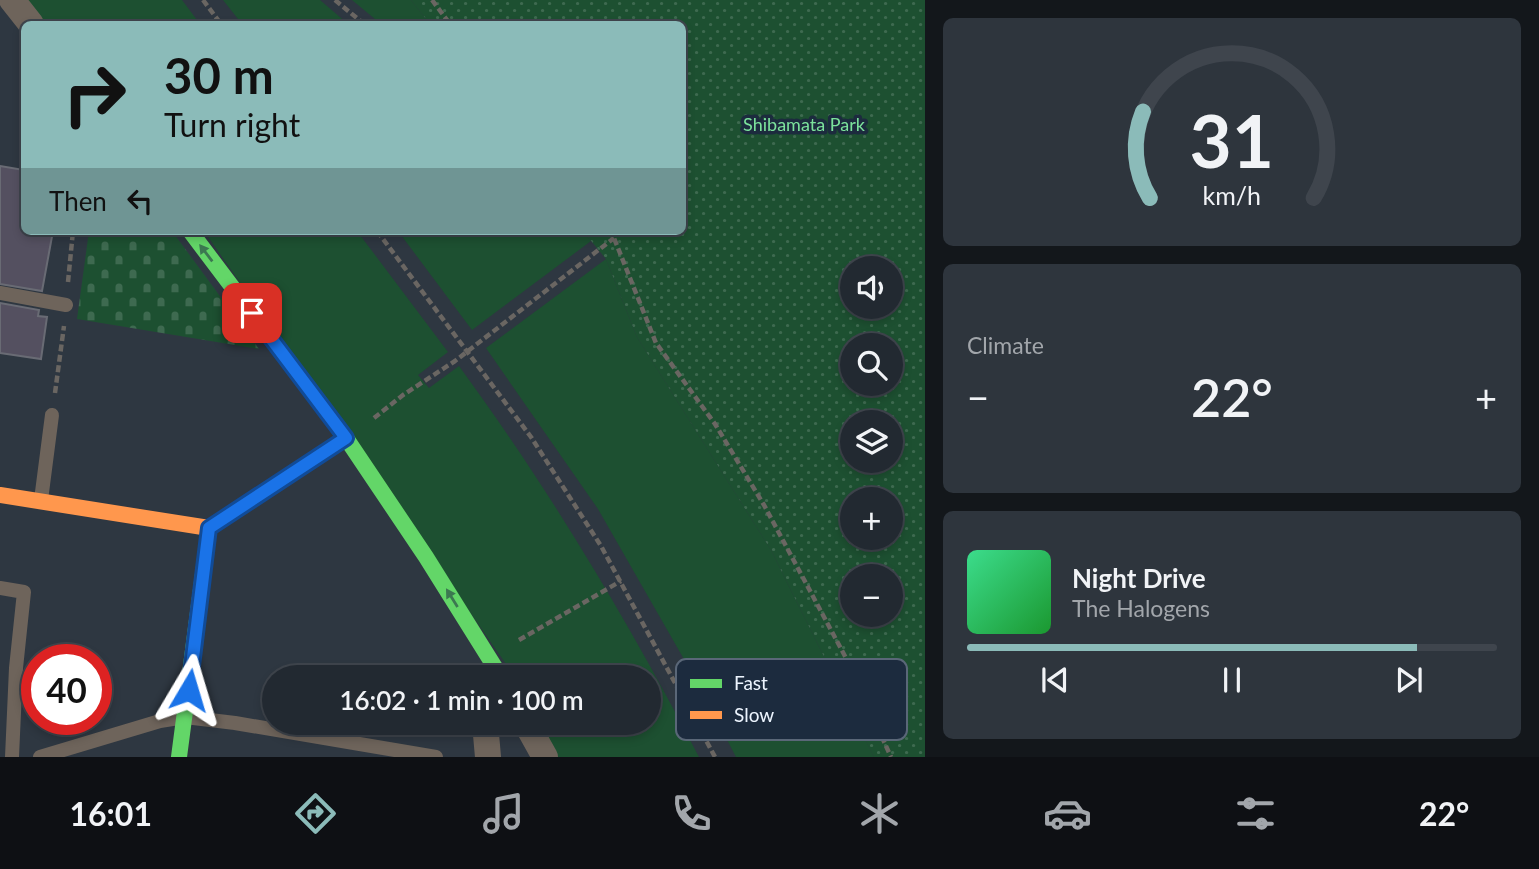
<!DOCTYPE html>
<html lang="en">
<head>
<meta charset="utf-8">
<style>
  :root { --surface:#222931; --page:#2e353d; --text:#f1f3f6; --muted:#a2a6ab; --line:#3f454d; --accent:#8bbbb9 }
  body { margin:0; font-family:Lato,sans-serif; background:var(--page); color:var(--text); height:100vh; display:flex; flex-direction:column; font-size:26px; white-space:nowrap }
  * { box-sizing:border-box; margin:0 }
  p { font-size:23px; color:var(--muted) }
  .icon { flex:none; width:38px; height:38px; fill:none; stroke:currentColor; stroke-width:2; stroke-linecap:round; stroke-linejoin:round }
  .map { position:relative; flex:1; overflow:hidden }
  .sheet { display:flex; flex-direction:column; gap:18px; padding:18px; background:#13171b; width:614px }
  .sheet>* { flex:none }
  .hud { position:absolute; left:21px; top:21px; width:665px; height:214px; border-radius:10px; box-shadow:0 4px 10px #0003,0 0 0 2px var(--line); background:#8bbbb9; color:#111; overflow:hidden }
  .fabs { position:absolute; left:840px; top:256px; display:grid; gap:14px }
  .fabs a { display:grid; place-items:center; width:63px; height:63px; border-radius:50%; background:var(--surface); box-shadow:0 4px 10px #0003,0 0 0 2px var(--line); font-size:35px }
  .speed { position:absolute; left:21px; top:644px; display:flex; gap:14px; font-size:35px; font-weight:700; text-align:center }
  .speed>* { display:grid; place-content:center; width:91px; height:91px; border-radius:50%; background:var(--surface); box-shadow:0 4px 10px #0003,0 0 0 2px var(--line); line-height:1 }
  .speed .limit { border:10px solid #d22; background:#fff; color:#111 }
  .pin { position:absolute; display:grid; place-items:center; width:60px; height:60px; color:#fff; margin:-30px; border-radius:14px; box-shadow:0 4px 10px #0006 }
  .me { position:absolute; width:77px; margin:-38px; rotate:7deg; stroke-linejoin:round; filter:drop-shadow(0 0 5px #0008) }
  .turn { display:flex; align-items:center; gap:24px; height:147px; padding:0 28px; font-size:32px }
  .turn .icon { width:91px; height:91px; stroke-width:2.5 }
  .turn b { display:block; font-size:49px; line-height:60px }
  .then { display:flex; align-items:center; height:66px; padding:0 28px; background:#0003; gap:14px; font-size:26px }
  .big { font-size:52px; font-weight:600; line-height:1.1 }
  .sheet .tile { flex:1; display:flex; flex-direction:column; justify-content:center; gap:10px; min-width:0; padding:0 24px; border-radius:10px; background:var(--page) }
  .sheet .dial { align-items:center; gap:0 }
  .dial svg { height:182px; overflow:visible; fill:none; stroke:var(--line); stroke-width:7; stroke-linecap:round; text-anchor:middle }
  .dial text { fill:var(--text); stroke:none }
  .song { display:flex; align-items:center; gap:21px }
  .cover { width:84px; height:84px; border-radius:10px; background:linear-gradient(135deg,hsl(150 70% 55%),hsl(130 70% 35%)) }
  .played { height:7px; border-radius:4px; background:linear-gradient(90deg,var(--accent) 85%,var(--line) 85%) }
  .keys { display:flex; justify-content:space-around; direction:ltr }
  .heat { display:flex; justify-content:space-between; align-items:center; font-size:38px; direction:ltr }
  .trip { position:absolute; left:262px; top:665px; width:399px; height:70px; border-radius:35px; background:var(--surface); box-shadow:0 4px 10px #0003,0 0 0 2px var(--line); font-weight:600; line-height:70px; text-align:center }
  .tab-bar { display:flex; height:112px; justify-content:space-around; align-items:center; background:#0e1014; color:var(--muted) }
  .tab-bar .icon { width:49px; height:49px }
  .tab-bar .on { color:var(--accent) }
  .tab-bar b { font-size:32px; color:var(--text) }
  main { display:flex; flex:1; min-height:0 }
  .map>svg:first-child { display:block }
  .grass { fill:#1d5031 }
  .cemetery { fill:url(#cemetery-stones) }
  .park { fill:url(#park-dots); fill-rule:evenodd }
  .building { fill:#545060; stroke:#696b74; stroke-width:2 }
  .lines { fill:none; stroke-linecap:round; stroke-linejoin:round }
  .path { stroke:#6a6662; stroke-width:4.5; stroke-dasharray:7 3.5; stroke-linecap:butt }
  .lane { stroke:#6e645b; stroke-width:14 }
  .street { stroke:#6e645b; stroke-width:26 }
  .fast { stroke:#63d668; stroke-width:16 }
  .slow { stroke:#ff974d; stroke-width:16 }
  .oneway { fill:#3c7851 }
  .route-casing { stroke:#114b97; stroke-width:18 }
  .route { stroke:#1a73e8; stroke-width:12 }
  .labels { text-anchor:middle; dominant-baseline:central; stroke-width:7; stroke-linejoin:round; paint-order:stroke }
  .park-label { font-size:18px; fill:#7ce39c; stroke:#1c2b3e }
  .key { fill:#1c2b3e; stroke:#5a6778; stroke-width:2 }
  .key-label { font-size:19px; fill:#ecf4fe }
</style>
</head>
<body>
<main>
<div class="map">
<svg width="925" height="757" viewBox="0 0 925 757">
  <defs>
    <pattern id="cemetery-stones" width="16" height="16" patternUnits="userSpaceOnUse" patternTransform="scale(1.75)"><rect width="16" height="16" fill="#1d5031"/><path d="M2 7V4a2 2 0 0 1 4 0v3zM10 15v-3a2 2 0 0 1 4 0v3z" fill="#3e6a50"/></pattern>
    <pattern id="park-dots" width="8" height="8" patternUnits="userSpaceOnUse" patternTransform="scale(1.75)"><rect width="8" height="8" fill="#1d5031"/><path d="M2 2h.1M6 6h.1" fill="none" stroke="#3e6a50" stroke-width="1.8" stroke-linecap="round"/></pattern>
  </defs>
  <rect width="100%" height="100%" fill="#2e3741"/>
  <g class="grass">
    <path d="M27,0H182L200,24H45Z"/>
    <path d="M223,0H320L348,24H242Z"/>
    <path d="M352,0H411L430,24H381Z"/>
    <path d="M204,231H357L448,352L418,375L429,388L459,366C550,490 628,621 699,757H557L539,723H649V677H515Z"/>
    <path d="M398,231H583L591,241L472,330Z"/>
    <path d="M606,259L637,337L771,550L874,757H736L693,675L598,509L486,348Z"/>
  </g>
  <path class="cemetery" d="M89,231H172L259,349L77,319Z"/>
  <path class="park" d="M411,0H925V757H874L771,550L637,337L606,259L583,231H682V24H430ZM852,268H891V306H852ZM852,345H891V383H852ZM852,422H891V460H852ZM852,499H891V537H852ZM852,576H891V614H852Z"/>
  <g class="building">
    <path d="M0,166L24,170V231H53L42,291L0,284Z"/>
    <path d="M0,303L39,310L38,316L47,317L41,359L0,353Z"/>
  </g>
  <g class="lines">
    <g class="path">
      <path d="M203,0L221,24"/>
      <path d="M335,0L364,24"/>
      <path d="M432,0L450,24"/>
      <path d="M377,231L531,437L601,546L715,757"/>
      <path d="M607,231L614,238L656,343L715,424L764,505L846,658L891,757"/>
      <path d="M68,282L73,231"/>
      <path d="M55,393L64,326"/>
      <path d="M374,418L403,395L455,361L614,238"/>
      <path d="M519,640L621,581"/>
    </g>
    <g class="lane">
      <path d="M0,293L66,305"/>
      <path d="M41,500L52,415"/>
      <path d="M0,588L24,592L16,668L12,757"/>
      <path d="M40,757L160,721L185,717L235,723L436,757"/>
    </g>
    <g class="street">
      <path d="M12,0L31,24"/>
      <path d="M485,723L488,757"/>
      <path d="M526,723L545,757"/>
    </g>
    <g class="fast">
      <path d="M190,231L346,438L426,557L501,677"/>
      <path d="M179,757L209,528L346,438"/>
    </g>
    <path class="slow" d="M0,495L209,528"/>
  </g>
  <defs><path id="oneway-solid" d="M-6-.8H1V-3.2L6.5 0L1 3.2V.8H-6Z" transform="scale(1.75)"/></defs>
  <g class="oneway">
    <use href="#oneway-solid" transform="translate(206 253) rotate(-127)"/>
    <use href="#oneway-solid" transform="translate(452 598) rotate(-122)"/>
  </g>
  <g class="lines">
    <g class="route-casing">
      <path id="route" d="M189,690L209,528L346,438L252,313"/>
    </g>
    <use href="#route" class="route"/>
  </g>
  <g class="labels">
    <g class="park-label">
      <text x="804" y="124">Shibamata Park</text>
    </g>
  </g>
  <rect x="676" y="659" width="231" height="81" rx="10" class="key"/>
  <rect x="690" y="679" width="32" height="9" fill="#63d668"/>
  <rect x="690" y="711" width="32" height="8" fill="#ff974d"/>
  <g class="key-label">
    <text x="734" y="690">Fast</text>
    <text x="734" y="722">Slow</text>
  </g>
</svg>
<div class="fabs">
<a><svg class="icon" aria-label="sound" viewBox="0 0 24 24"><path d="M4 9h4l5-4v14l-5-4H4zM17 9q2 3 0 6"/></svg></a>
<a><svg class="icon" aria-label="search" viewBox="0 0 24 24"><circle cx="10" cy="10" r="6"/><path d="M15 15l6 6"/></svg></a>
<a><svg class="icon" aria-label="layers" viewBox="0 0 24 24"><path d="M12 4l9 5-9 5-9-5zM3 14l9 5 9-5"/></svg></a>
<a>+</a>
<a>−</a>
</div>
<div class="speed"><div class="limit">40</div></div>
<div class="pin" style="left:252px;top:313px;background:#d93025"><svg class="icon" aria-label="arrive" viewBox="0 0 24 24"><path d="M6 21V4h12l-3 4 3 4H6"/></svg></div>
<svg class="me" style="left:189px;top:690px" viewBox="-20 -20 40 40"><path d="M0-17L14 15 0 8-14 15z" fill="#1a73e8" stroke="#fff" stroke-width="4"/></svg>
<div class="trip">16:02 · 1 min · 100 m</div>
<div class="hud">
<div class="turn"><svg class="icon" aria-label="right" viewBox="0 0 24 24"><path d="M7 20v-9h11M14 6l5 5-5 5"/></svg><div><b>30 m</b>Turn right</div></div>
<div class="then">Then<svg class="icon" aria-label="left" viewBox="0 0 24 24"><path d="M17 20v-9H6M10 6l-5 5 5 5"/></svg></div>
</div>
</div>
<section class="sheet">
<div class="tile dial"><svg viewBox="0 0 100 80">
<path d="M14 69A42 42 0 1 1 86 69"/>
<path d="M14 69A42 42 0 0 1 11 31" stroke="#8bbbb9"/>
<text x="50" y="56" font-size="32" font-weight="700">31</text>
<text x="50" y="72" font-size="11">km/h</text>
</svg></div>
<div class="tile"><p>Climate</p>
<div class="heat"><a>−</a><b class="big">22°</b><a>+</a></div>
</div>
<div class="tile">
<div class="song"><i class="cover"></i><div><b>Night Drive</b><p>The Halogens</p></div></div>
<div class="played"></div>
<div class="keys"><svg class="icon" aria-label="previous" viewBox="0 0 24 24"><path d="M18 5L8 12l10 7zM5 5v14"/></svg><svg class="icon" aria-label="pause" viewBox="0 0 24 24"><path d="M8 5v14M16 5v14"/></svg><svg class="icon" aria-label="next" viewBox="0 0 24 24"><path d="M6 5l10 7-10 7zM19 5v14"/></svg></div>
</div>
</section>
</main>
<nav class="tab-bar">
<b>16:01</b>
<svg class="icon on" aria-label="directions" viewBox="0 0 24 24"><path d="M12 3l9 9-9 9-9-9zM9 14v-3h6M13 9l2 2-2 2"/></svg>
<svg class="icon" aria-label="music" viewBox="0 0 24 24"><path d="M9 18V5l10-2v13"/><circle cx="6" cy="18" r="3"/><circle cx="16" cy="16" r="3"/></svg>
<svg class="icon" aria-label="phone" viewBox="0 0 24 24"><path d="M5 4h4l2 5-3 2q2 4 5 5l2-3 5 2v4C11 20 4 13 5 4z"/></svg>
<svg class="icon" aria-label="climate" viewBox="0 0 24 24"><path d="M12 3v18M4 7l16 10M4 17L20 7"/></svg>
<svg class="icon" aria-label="car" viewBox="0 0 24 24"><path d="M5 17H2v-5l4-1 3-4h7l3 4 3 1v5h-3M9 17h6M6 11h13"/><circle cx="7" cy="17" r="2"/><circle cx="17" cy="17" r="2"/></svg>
<svg class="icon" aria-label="filters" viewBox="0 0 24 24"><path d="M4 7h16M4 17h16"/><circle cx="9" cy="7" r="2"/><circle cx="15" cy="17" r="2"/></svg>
<b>22°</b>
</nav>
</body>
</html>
